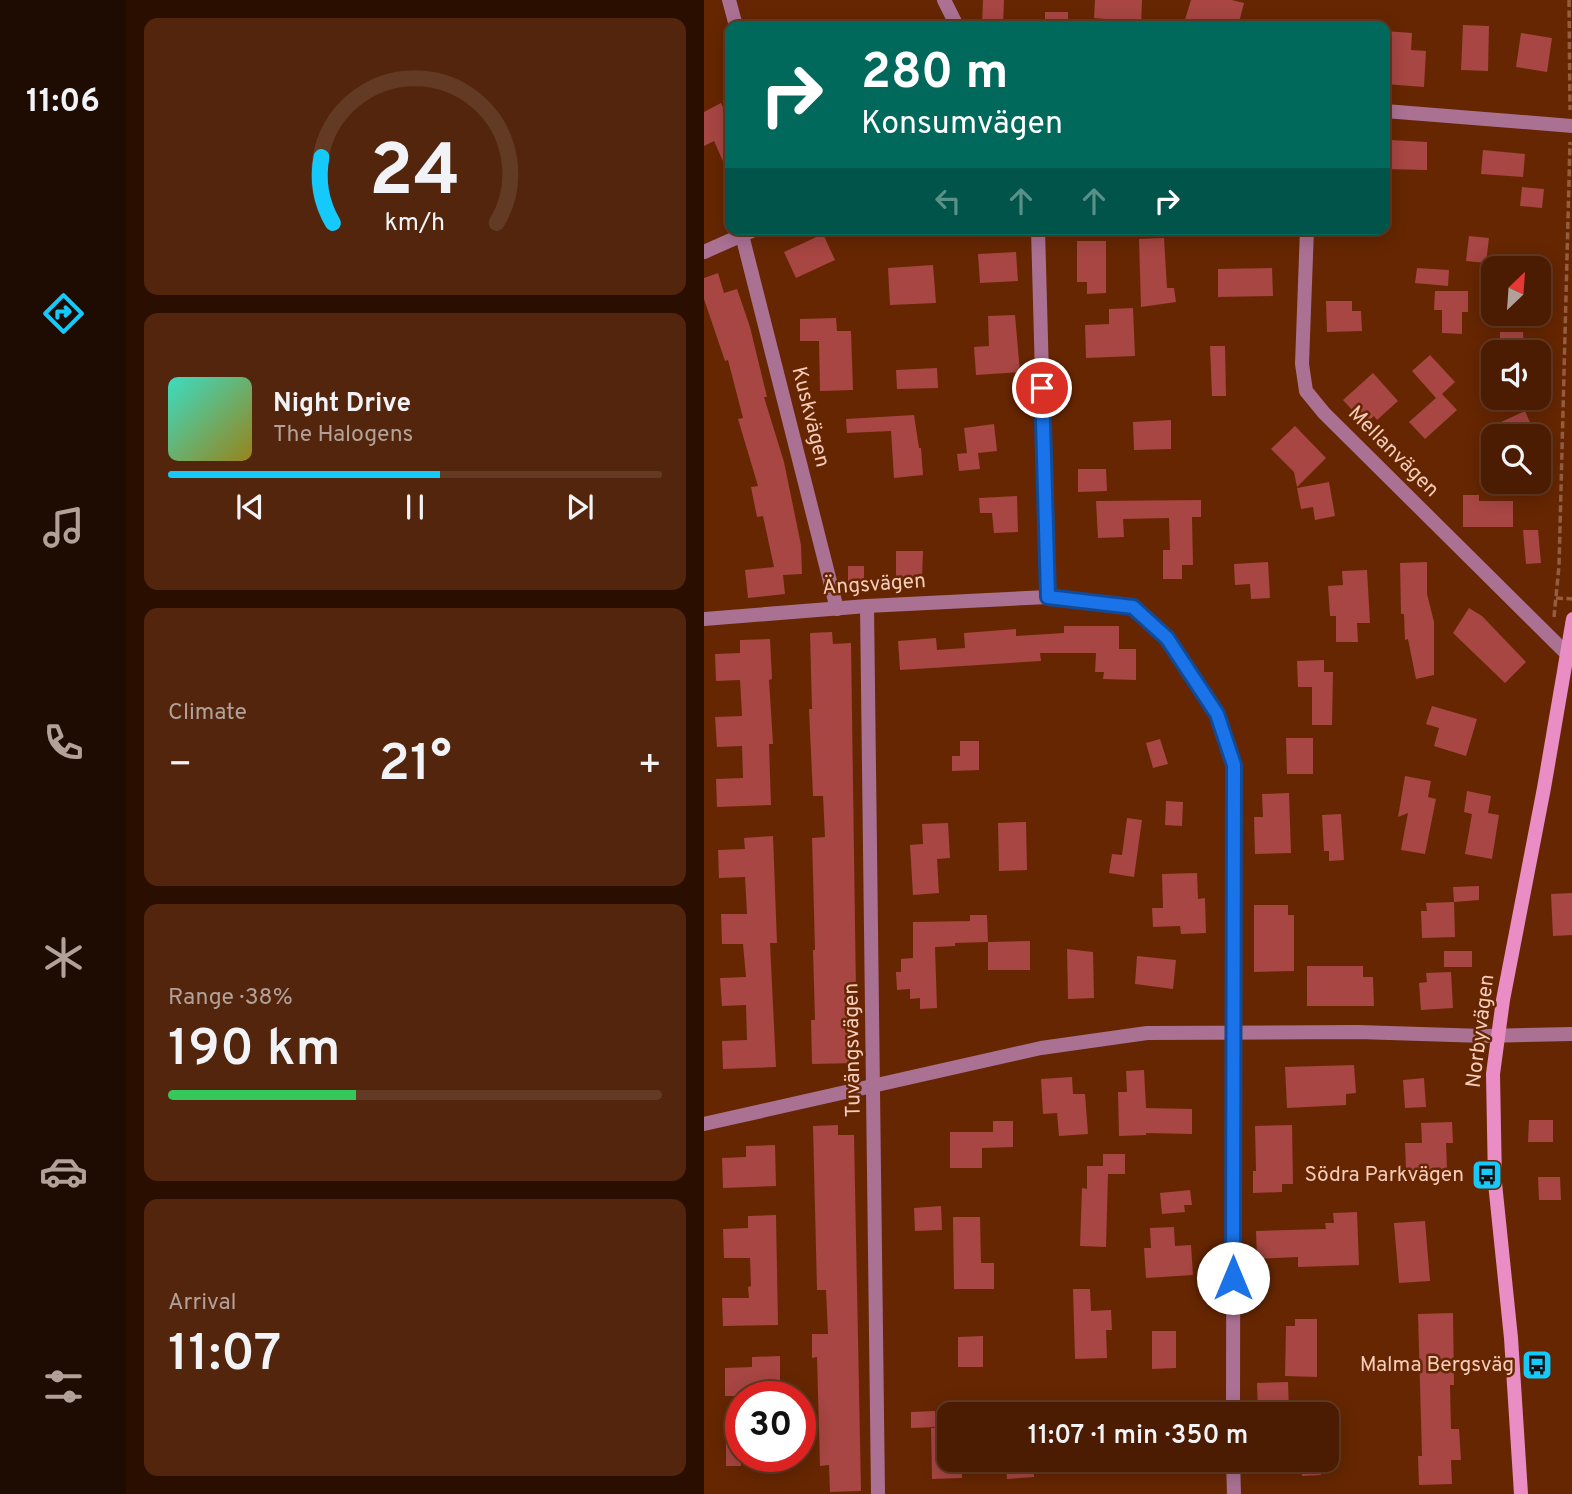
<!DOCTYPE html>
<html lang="en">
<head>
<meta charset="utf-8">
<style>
  :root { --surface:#4c1c02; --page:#53250c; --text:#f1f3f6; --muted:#b2a199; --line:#633a24; --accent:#15cafb }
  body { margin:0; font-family:Overpass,sans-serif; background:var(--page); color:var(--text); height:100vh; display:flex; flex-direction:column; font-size:26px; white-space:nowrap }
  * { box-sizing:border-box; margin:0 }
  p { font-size:23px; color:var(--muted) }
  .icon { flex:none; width:38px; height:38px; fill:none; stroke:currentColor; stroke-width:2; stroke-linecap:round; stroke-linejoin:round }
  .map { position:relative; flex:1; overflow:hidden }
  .details { display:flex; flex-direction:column; gap:18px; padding:18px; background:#2a0f01; width:578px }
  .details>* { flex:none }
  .guide { position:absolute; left:21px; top:21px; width:665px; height:214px; border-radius:14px; box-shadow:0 4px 18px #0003,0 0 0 2px var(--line); background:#00695c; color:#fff; overflow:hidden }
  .needle { width:46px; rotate:25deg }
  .fabs { position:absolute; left:777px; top:256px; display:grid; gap:14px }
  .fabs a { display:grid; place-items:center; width:70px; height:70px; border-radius:14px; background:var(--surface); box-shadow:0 4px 18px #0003,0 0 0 2px var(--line); font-size:35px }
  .speed { position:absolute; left:21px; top:1381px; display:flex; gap:14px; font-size:35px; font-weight:700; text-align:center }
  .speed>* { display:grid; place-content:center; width:91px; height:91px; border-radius:50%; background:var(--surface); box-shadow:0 4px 18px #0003,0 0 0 2px var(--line); line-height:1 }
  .speed .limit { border:10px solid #d22; background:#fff; color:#111 }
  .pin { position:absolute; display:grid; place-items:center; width:60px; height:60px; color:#fff; margin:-30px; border:4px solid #fff; border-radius:50%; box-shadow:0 2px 7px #0007 }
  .me { position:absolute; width:77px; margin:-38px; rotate:0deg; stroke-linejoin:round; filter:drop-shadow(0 0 5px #0008) }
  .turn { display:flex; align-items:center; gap:24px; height:147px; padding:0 21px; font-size:32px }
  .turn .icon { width:91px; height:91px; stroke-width:2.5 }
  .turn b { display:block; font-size:49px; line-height:60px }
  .lanes { display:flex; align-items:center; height:66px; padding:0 21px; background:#0003; justify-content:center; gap:35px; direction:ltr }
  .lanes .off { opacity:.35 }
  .big { font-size:52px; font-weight:600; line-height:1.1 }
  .details .widget { flex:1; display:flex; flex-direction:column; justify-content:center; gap:10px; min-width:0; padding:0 24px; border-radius:14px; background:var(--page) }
  .details .dial { align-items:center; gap:0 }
  .dial svg { height:182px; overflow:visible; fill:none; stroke:var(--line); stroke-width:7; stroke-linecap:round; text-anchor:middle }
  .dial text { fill:var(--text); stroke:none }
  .song { display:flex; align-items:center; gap:21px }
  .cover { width:84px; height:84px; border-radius:10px; background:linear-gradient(135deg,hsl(170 70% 55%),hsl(50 70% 35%)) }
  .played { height:7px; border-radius:4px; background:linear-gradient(90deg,var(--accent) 55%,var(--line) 55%) }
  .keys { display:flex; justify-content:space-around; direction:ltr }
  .heat { display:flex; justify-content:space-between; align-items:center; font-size:38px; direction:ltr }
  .charge { height:10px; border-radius:5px; background:linear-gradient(90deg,#34c759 38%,var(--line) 0) }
  .trip { position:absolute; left:233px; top:1402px; width:402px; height:70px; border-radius:14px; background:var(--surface); box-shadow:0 4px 18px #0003,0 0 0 2px var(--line); font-weight:600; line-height:70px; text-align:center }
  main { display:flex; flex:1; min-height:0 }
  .dock { display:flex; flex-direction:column; width:126px; justify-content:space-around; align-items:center; background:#1e0b01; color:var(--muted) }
  .dock .icon { width:49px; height:49px }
  .dock .current { color:var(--accent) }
  .dock b { font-size:32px; color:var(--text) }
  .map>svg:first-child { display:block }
  .building { fill:#a74643 }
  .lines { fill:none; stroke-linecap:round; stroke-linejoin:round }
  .path { stroke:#955d3f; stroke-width:3.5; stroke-dasharray:7 3.5; stroke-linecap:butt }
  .street { stroke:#ab7193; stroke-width:14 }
  .secondary { stroke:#e98dc4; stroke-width:14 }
  .route-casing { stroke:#114b97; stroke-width:18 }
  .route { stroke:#1a73e8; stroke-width:12 }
  .labels { text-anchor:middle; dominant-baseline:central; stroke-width:5; stroke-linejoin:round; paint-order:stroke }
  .street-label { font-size:21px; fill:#f4ccbb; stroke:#662602 }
  .poi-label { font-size:21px; fill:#f4ccbb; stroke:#662602; text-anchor:end }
</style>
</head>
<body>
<main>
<nav class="dock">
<b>11:06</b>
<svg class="icon current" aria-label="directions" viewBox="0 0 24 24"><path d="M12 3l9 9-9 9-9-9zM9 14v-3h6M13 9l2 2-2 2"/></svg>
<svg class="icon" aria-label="music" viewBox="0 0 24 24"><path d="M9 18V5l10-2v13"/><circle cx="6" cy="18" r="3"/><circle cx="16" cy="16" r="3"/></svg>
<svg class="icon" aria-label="phone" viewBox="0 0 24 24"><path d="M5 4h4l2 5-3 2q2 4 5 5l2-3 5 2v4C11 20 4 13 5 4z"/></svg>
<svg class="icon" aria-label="climate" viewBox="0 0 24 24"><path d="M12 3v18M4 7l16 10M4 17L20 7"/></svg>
<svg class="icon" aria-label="car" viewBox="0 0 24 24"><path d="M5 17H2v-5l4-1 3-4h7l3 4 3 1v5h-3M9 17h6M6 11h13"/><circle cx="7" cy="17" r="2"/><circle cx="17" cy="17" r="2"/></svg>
<svg class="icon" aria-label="filters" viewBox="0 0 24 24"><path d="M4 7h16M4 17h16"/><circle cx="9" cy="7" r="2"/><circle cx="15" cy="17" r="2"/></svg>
</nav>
<section class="details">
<div class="widget dial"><svg viewBox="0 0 100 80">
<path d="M14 69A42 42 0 1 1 86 69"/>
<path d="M14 69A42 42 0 0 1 9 40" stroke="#15cafb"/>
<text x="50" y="56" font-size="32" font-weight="700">24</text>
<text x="50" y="72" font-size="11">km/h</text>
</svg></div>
<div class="widget">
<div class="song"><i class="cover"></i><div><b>Night Drive</b><p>The Halogens</p></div></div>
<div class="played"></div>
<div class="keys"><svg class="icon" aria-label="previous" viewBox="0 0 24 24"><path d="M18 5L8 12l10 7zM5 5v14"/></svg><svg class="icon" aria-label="pause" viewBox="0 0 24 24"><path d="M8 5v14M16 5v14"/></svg><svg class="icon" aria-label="next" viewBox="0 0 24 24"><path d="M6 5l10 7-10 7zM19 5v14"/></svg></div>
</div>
<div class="widget"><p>Climate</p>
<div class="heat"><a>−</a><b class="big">21°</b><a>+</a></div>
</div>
<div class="widget"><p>Range · 38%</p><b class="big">190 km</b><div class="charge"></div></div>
<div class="widget"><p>Arrival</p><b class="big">11:07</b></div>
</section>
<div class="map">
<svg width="869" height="1494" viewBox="0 0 869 1494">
  <rect width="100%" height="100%" fill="#662602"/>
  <g class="building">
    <path d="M279,0H300L299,26L278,25Z"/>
    <path d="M391,0H438L437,26H414V20L390,18Z"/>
    <path d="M487,0H528L540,3L534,26H479Z"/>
    <rect x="341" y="12" width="23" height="14"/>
    <path d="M759,25L785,26L784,71L757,70Z"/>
    <path d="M681,31L708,33L707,50L722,51L720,87L681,84Z"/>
    <path d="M817,33L848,38L843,72L812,67Z"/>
    <path d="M17,103L26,123V177L10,141L0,146V112Z"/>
    <path d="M686,140L723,142V170L681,169V154H685Z"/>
    <path d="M779,150L821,154L819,177L777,174Z"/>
    <path d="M818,187L840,189L838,208L816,206Z"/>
    <path d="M119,234L131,260L92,278L80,252Z"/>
    <path d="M765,236L785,238L782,263L762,261Z"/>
    <path d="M460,238L463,288H470L472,302L437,307L435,239Z"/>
    <path d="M373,241H402V293L383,294V282H373Z"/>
    <path d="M312,252L314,281L276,283L274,254Z"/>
    <path d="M229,265L232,303L186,305L184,268Z"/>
    <path d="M568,268L569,296L514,297V269Z"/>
    <path d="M713,268L745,270L744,286L711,283Z"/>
    <path d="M14,273L20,293L33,289L46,327L63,397H60L80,462L97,545L98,574L79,575L81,594L44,598L41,570L70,567L59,516L53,517L47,487L54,486L34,419L39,418L24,360L21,361L0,299V278Z"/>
    <path d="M731,291H764V312H758V334L738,333V310H730Z"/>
    <path d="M622,301H648V311H657L658,331L623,332Z"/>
    <path d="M429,308L431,356L382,358L381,325L405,324V309Z"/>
    <path d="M311,315L316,372L272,375L270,347L285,346L284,316Z"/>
    <path d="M132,318L133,331H147L149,390L116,391L115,341H96V319Z"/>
    <path d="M796,332H819L820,352H796Z"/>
    <path d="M506,346H521L522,396H508Z"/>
    <path d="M726,355L751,382L738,394L753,410L721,439L705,422L732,398L708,371Z"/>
    <path d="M233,368L234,388L193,389L192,370Z"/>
    <path d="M669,373L694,401L673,420L670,416L661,424L639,400Z"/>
    <path d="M821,411L832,436H800L795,423Z"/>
    <path d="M210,415L215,448H217L219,475L190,478L187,431L143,433L142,419Z"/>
    <path d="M467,420V449L430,450L429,422Z"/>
    <path d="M290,424L293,451L274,453L276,469L255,471L253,454L263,453L260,428Z"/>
    <path d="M591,426L622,458L593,487L590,472L567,449Z"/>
    <path d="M374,469H402L403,491L374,492Z"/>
    <path d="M625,482L631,516L611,520L609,507L597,509L593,488Z"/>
    <path d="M759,495H775V501H809V527H759Z"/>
    <path d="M313,496L314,532L290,533L288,513H276L275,498Z"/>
    <path d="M497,500V517H488L489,565H478V579H459V550H466L465,518L419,519L420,537L394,538L392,501Z"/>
    <path d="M819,530H834L837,563L822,564Z"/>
    <path d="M192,551H219L218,578H192Z"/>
    <path d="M564,562L566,598L547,599L546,584L531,585L530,564Z"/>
    <path d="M723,562V594L730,622V675L712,679L704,639L701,640L700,614H697L696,563Z"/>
    <rect x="144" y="566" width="16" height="24"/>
    <path d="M663,570L666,623H653L654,642H632V616H626L624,586L639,585L638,571Z"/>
    <path d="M765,608L778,616L822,662L801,683L749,633Z"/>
    <path d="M360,626H415V649H432V680L399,679L400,672H391L392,653H336L337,661L196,670L194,641L232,638L233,650L261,648L260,633L312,629V636L360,633Z"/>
    <path d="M128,632L129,644L147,643L153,1063L108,1064L107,1020H111L109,950H111L108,838L121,837L119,796H109L105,709H108L106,633Z"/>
    <path d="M66,639L68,679L65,680L69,744H65L67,805L13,807L12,779L39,778L38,746L13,747L11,717L38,716L36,680L12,681L11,654L36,653V640Z"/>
    <path d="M620,660V672H629L628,725H608V687H594L593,661Z"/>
    <path d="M728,706L773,719L762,756L730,746L735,728L722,724Z"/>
    <path d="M582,738H609V774H583Z"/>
    <path d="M456,739L464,764L449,768L442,743Z"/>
    <path d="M256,741H275V770L248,771V756H256Z"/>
    <path d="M701,776L727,781L724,797L732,799L721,854L697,850L704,813L694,817Z"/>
    <path d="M763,791L787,796L784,813L795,815L788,859L761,854L768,814L760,812Z"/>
    <path d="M585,793L587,853L551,854L550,817H559L558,794Z"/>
    <path d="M462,801L479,802L478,826L461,825Z"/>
    <path d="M637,814L640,860L625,861V851H620L618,815Z"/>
    <path d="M423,818L438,820L430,877L405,873L408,854L418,855Z"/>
    <path d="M322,822L323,870L295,871L294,823Z"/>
    <path d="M244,823L246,858L233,859L235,893L209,895L206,845L219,844L218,824Z"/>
    <path d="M69,836L73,943H66L72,1067L19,1069L18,1041L43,1040L42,1005L18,1006L16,978L42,977L39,944H18L17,914H43L41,877L15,878L14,850L41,849L40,838Z"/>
    <path d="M493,873L494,899L501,898L502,933L477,934L476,926L449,927L448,908H459L458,874Z"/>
    <path d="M775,886V900L750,902L749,887Z"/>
    <path d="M869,893V935L849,936L847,894Z"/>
    <path d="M750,902L751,937L718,938L717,911H723L722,903Z"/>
    <path d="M550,905H584V915H590V971L550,972Z"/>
    <path d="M266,915H283L284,942L251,943V946L231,947L233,1008L216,1009V998L206,999V989L193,990L192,972H197V959L209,958V922L266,921Z"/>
    <path d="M326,941V970H284V942Z"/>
    <path d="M363,949L389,952L390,998L364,999Z"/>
    <rect x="740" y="951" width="28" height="16"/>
    <path d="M433,956L472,960L469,989L431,984Z"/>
    <path d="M603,966H659V977H669L670,1006H603Z"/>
    <path d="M747,972L749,1008L717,1010L715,983L723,982L722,973Z"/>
    <path d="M650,1065L652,1093L642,1094V1105L583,1108L581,1067Z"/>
    <path d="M440,1070L442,1108L488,1109V1134L442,1133V1135L415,1136L414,1092H423L422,1071Z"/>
    <path d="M368,1077L369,1094H381L384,1134L355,1136L353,1113L339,1114L337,1079Z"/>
    <path d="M720,1078L722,1107L701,1108L699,1080Z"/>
    <path d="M825,1120H849V1142H824Z"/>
    <path d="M289,1121H309V1147L278,1148V1168H246V1132H289Z"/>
    <path d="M748,1122L749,1143H742L743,1169L702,1171L701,1143H718L717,1123Z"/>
    <path d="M134,1125V1135H150L157,1491L126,1492L125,1465L116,1466L113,1357L108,1358V1334H124L122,1290H113L109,1126Z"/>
    <path d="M588,1125L589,1184H578V1192L549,1193V1171H552L551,1126Z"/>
    <path d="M71,1145L72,1186L19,1188L18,1158L42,1157V1146Z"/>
    <path d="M399,1154H421V1174H404L402,1247L376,1246L378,1188L383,1189V1166H399Z"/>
    <path d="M834,1177H856L857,1200H835Z"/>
    <path d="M486,1190L488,1205H480L481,1212L458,1214L456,1193Z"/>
    <path d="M237,1206L238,1230L211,1231L210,1208Z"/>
    <path d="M653,1212L655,1265L594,1267V1257L553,1259L552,1231L622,1229L621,1223H630L629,1213Z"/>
    <path d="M72,1215L74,1325L19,1326L18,1298H45L44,1287L47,1286L46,1258H20L19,1229L44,1228V1216Z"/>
    <path d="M249,1217H276L277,1263H290V1289H250Z"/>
    <path d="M721,1221L726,1281L695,1283L690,1223Z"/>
    <path d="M470,1227L471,1246L487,1245L489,1275L442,1278L440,1248H447L446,1228Z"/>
    <path d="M369,1289H386L387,1311L407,1310L408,1330H402L403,1358L371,1359Z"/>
    <path d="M749,1313L750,1385H746L747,1429H755L757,1460H747L748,1484L715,1485L714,1456H718L714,1314Z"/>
    <path d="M591,1319H613V1377L581,1376L582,1326H591Z"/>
    <path d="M448,1331H472V1368L448,1369Z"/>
    <path d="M279,1336V1367H254V1337Z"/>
    <path d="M76,1356V1396H21V1368L48,1367V1357Z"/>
    <path d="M584,1382L585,1411L554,1412L553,1383Z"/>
    <path d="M231,1411L232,1427L207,1428V1412Z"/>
    <path d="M227,1428H245V1460H257L258,1478L228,1479Z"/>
    <rect x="22" y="1439" width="15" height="27"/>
    <path d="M302,1460H330V1477L303,1479Z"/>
    <path d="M597,1460H616L617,1475L598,1476Z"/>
  </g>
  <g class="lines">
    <g class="path">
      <path d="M865,0L866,110"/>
      <path d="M852,598L869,599"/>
      <path d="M850,617L855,566L866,142"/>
    </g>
    <g class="street">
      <path d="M25,0L32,26"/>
      <path d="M240,0L253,26"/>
      <path d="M681,111L869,126"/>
      <path d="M334,229L344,597L429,607L463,638L513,714L530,765L529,1414"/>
      <path d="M603,229L598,364L602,391L620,413L864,655"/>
      <path d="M38,235L133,609"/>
      <path d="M0,252L52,229"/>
      <path d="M163,606L174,1494"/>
      <path d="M0,619L163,606L344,597"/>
      <path d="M0,1124L337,1048L443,1033L654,1032L780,1036L869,1034"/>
      <path d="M529,1460L530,1494"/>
    </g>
    <path class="secondary" d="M817,1494L807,1338L791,1183L789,1074L799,1000L840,788L869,619"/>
  </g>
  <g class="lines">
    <g class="route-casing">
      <path id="route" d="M338,388L344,597L429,607L463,638L513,714L530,765L529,1278"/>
    </g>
    <use href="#route" class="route"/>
  </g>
  <defs>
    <g id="bus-square" transform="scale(1.575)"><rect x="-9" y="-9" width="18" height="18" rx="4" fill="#15cafb" stroke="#662602"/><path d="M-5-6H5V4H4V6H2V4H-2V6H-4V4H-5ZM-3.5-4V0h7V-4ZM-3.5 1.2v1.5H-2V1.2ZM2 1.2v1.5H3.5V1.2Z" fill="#111"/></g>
  </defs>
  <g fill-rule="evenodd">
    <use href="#bus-square" x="783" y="1175"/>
    <use href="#bus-square" x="833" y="1365"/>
  </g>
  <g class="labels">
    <g class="street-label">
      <text transform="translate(106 417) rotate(76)">Kuskvägen</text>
      <text transform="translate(689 452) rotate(45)">Mellanvägen</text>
      <text transform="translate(170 585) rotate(-4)">Ängsvägen</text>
      <text transform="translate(777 1031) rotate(-83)">Norbyvägen</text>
      <text transform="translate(149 1050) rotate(-91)">Tuvängsvägen</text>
    </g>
    <g class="poi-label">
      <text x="760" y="1175">Södra Parkvägen</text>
      <text x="810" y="1365">Malma Bergsväg</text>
    </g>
  </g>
</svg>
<div class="fabs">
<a><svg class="needle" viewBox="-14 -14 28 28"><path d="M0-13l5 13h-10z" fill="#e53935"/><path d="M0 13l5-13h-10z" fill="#b2a199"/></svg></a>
<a><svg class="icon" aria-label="sound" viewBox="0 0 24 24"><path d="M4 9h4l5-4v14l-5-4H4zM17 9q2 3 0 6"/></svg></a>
<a><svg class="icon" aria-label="search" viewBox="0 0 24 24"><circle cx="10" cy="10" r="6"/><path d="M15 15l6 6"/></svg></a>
</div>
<div class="speed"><div class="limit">30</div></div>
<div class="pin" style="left:338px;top:388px;background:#d93025"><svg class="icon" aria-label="arrive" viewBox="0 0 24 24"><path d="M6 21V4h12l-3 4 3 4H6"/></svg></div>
<svg class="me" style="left:529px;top:1278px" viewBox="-20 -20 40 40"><circle r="19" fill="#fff"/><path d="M0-13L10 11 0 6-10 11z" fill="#1a73e8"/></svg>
<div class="trip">11:07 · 1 min · 350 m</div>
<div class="guide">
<div class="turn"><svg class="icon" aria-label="right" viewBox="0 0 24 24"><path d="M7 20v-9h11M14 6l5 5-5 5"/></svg><div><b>280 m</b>Konsumvägen</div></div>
<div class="lanes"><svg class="icon off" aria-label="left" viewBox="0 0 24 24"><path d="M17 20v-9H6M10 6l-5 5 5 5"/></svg><svg class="icon off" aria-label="ahead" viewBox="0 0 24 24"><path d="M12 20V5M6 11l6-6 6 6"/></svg><svg class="icon off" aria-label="ahead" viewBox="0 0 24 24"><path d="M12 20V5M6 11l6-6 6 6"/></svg><svg class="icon" aria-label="right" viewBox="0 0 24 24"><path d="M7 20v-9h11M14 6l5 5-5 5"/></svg></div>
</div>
</div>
</main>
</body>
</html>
